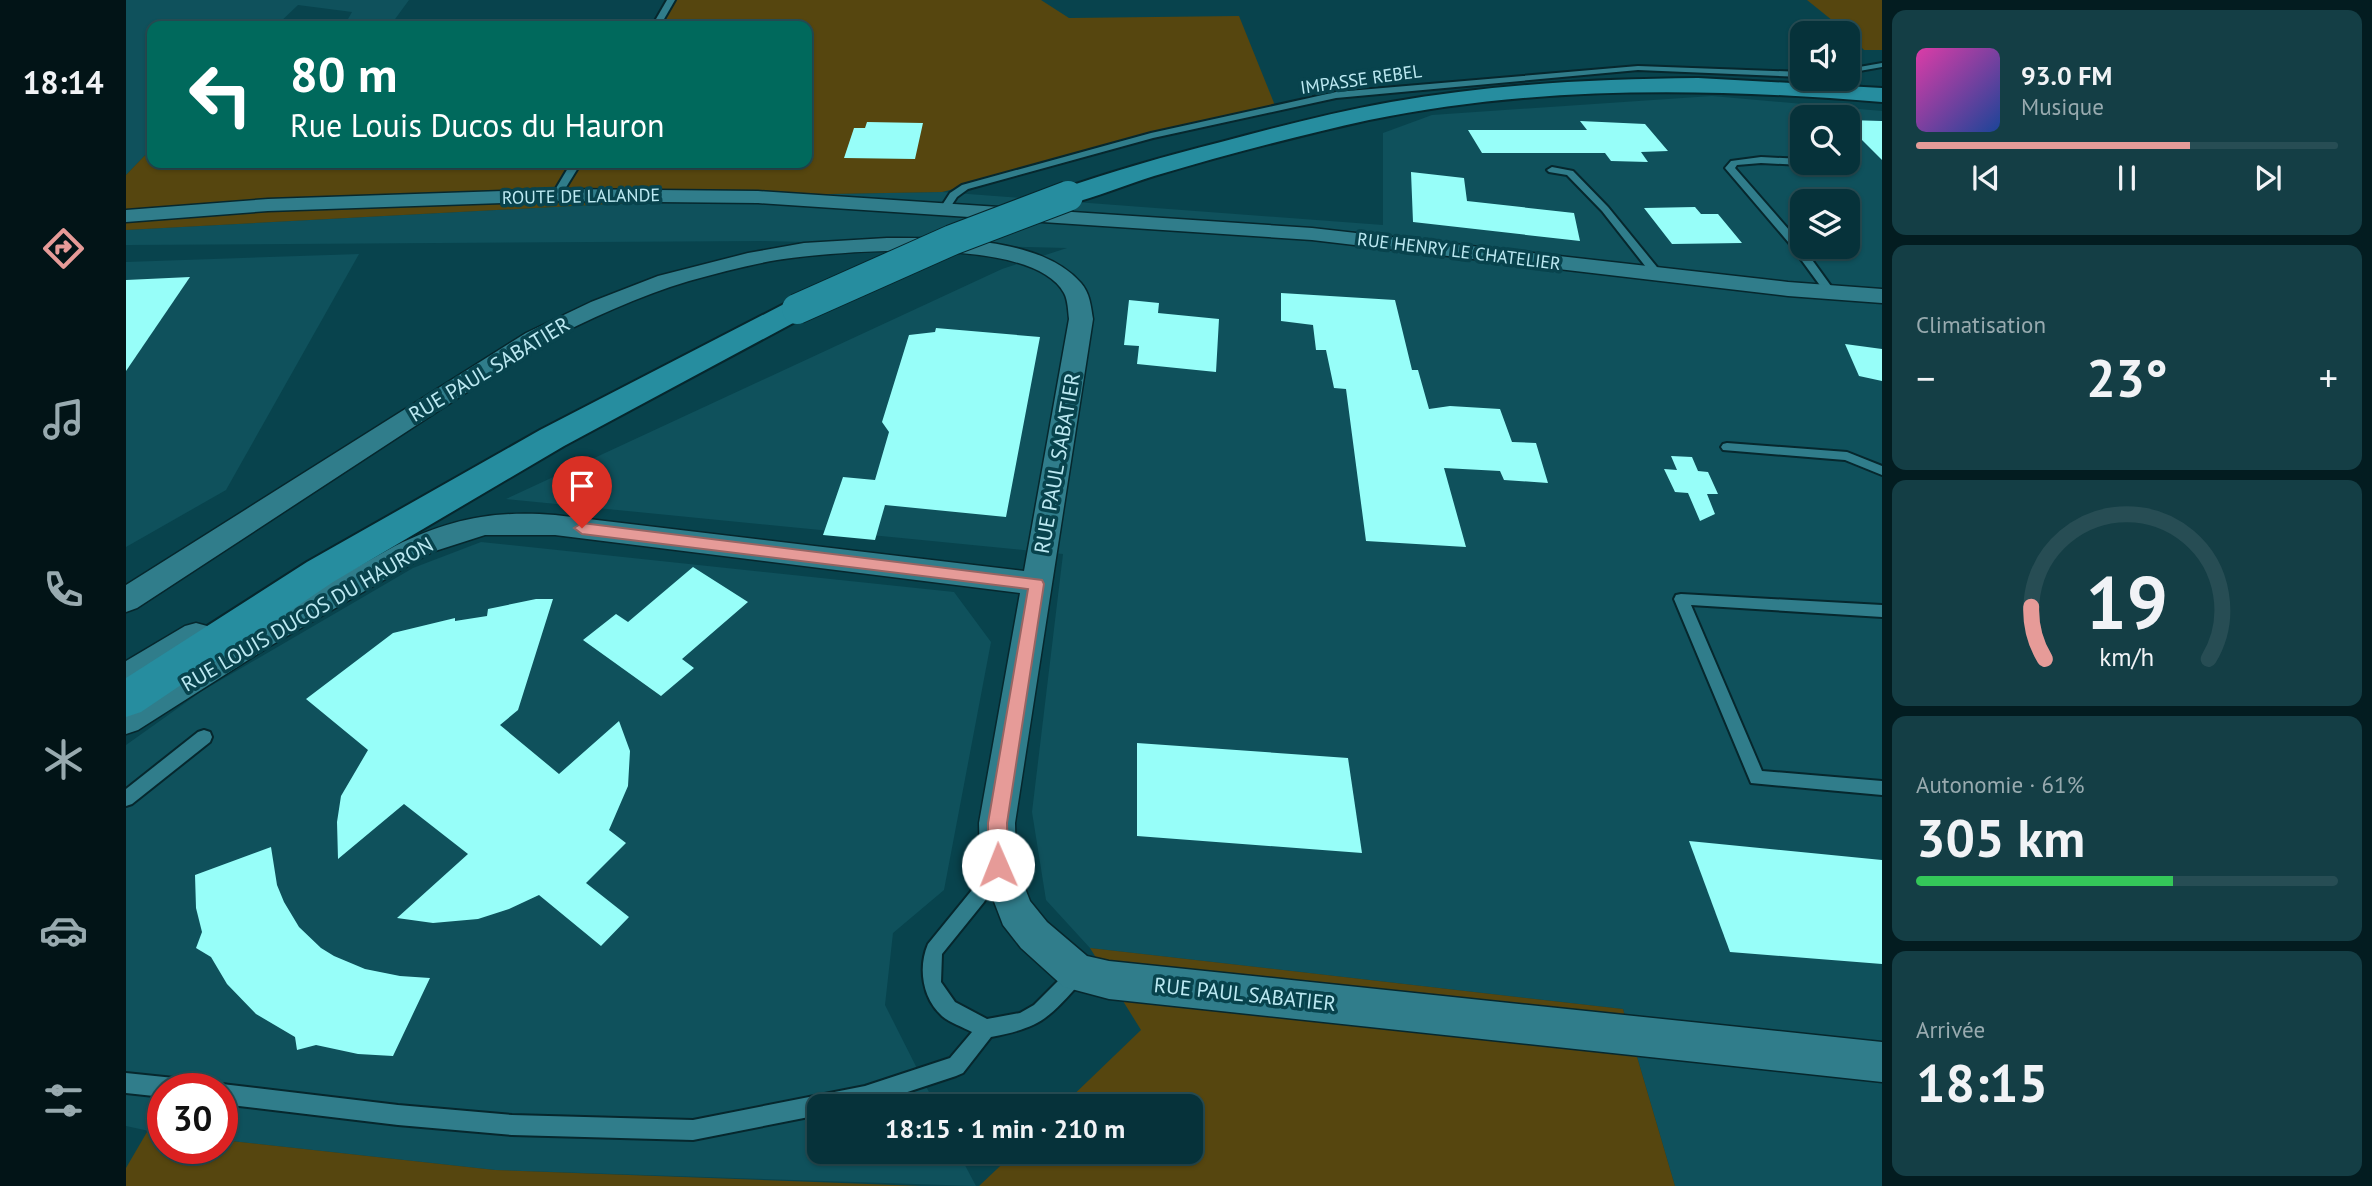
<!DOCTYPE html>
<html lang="fr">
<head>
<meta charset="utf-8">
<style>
  :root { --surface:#06323a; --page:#143e45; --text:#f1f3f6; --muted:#98aaaf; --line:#274d54; --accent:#e69b98 }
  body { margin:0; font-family:"PT Sans",sans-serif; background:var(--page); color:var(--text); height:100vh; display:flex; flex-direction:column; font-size:26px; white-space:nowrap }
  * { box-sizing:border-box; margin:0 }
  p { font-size:23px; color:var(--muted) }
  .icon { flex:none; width:38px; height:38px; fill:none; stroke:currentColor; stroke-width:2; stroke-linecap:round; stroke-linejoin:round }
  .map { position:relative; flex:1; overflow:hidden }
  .panel { display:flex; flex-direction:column; gap:10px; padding:10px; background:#031c20; width:490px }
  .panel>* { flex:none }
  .hud { position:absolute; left:21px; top:21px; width:665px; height:147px; border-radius:14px; box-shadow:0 2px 5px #0004,0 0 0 2px var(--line); background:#00695c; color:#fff; overflow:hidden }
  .tools { position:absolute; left:1664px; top:21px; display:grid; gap:14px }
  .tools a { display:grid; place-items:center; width:70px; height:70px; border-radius:14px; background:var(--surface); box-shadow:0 2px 5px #0004,0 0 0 2px var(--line); font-size:35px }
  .speed { position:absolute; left:21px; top:1073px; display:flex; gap:14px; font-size:35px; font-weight:700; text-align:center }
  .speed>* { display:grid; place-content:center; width:91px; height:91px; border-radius:50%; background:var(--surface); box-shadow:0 2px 5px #0004,0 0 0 2px var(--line); line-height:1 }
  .speed .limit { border:10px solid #d22; background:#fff; color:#111 }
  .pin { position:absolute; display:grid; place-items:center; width:60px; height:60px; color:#fff; margin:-72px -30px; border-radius:50% 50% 50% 0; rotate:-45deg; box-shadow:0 0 7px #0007 }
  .pin .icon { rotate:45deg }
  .me { position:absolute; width:77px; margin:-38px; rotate:359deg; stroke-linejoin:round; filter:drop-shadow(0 0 5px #0008) }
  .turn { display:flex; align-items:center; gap:24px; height:147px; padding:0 28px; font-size:32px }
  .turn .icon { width:91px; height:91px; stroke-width:2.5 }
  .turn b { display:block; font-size:49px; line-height:60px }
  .big { font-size:52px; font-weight:800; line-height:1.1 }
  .panel .card { flex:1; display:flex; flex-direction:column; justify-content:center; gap:10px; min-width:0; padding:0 24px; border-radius:14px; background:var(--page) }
  .panel .dial { align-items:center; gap:0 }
  .dial svg { height:182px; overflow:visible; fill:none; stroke:var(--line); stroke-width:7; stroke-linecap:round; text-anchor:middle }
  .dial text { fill:var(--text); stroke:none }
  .song { display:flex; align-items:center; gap:21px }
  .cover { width:84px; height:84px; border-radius:10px; background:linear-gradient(135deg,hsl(320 70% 55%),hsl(220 70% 35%)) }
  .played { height:7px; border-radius:4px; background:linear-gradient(90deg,var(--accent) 65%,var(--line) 65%) }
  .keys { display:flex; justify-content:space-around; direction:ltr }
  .heat { display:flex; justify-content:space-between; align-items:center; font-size:38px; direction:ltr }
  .charge { height:10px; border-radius:5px; background:linear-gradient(90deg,#34c759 61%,var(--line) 0) }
  .trip { position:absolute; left:681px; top:1094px; width:396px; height:70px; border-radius:14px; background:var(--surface); box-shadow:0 2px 5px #0004,0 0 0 2px var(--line); font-weight:800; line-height:70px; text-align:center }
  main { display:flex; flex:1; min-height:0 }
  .dock { display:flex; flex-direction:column; width:126px; justify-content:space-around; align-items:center; background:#021417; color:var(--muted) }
  .dock .icon { width:49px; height:49px }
  .dock .active { color:var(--accent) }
  .dock b { font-size:32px; color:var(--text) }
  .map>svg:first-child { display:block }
  .built { fill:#0f515c; fill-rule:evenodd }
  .green { fill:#56460f }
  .building { fill:#97fef9 }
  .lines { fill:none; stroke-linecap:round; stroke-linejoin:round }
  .lane-casing { stroke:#06272d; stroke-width:4 }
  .street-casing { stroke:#06272d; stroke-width:3 }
  .primary-casing { stroke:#06272d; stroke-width:4 }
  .lane { fill:#307d8b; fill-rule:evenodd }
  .street { fill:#307d8b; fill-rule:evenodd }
  .primary { fill:#268d9f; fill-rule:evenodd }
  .primary-bridge-casing { stroke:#06272d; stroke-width:32; stroke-linecap:butt }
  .primary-bridge { stroke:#268d9f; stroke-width:30 }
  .route { fill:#e69b98; stroke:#966563; stroke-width:2 }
  .labels { text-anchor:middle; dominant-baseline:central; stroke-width:7; stroke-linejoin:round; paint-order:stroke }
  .far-street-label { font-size:18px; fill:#bce9f2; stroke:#08434d }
  .street-label { font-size:21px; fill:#bce9f2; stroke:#08434d }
</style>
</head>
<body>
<main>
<nav class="dock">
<b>18:14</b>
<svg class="icon active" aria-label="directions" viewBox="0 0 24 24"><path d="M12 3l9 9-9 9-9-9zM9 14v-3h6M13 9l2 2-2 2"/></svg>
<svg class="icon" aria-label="music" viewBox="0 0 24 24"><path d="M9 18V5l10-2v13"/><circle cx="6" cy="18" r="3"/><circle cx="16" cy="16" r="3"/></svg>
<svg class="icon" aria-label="phone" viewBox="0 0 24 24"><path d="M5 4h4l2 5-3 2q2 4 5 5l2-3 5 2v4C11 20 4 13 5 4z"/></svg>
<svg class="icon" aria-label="climate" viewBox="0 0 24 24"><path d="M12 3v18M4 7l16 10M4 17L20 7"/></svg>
<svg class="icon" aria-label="car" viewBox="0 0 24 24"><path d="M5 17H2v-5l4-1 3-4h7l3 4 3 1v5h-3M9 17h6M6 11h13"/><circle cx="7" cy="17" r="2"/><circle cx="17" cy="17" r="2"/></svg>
<svg class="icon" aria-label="filters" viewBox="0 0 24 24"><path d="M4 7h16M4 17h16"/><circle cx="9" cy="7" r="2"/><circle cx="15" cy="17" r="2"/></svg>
</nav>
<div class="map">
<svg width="1756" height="1186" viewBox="0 0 1756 1186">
  <rect width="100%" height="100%" fill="#08434d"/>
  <g class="built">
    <path d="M0,0H283L264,26H218L226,12L172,5L150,26H26V148L0,175Z"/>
    <path d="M1586,96L1756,111V1186H1549L1497,1009L964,948L920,900L906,812L937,554L380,499L876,269L941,248L637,241L0,245V230L649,195L816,192L1257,225V133L1306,115ZM1676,117H1722V163H1676ZM1676,201H1722V247H1676Z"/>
    <path d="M233,254L100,490L0,547V262Z"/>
    <path d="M355,542L828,592L865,642L818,890L767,933L759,1005L810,1106H693V1152H832L850,1186L369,1170L96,1140V1088H37V1134L0,1126V745L76,691L287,568Z"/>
  </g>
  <g class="green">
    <path d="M545,0H915L943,18L1113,16L1150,108L816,192L649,195L0,230V175L26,148V163H681V26H486L532,19Z"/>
    <path d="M1681,0H1756V50H1738L1722,33Z"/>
    <path d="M964,948L1497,1009L1549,1186H853L889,1152H1064V1106H936L1015,1030Z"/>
    <path d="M21,1132L37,1134V1148H96V1140L369,1170L795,1186H0V1168Z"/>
  </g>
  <g class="building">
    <path d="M1722,120L1756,121V160L1722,126Z"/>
    <path d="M1454,121L1519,124L1542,151L1515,152L1522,162L1485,161L1479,153H1356L1342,130H1461Z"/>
    <path d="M741,122L797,123L789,159L718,158L728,128H739Z"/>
    <path d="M1285,172L1338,178L1341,201L1448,213L1454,241L1287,222Z"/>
    <path d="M1569,207L1575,214H1592L1616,243L1546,244L1518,208Z"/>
    <path d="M64,277L0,371V280Z"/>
    <path d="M1155,293L1269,300L1286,370H1292L1303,409L1324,406L1374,409L1386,442L1410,443L1422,483L1378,480L1374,471L1318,468L1340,547L1240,541L1220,389L1208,388L1200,350H1190L1187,325L1155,321Z"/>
    <path d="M1003,300L1033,303L1032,313L1093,319L1090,372L1011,364L1013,346L998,345Z"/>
    <path d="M810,328L914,337L880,517L759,505L749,540L697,535L717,477L749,480L763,432L756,422L783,335L809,332Z"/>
    <path d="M1719,344L1756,349V381L1733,376Z"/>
    <path d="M1545,456L1566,457L1572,471L1582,472L1592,494H1581L1589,514L1574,521L1562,493L1549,492L1538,469L1551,470Z"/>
    <path d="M567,567L622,602L556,659L568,668L535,696L457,640L490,614L502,622Z"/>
    <path d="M410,599H427L392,710L374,725L433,774L493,721L504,751L502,786L483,830L500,843L460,883L503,917L475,946L413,895L383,909L352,919L307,923L271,918L342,854L278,804L212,859L211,822L215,796L242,750L180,699L267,633L329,618V621L361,616L362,609Z"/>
    <path d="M1011,743L1222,758L1236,853L1011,836Z"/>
    <path d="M1563,841L1756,860V964L1604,952Z"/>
    <path d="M145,847L151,885L158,902L173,927L195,948L208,956L239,969L274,976L304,978L267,1056L232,1054L190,1045L171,1050L169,1037L130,1014L101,984L85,957L70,948L76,932L70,908L69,875Z"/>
  </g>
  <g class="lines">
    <g class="lane-casing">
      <g id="lane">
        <path d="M541,0H549L534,26H526Z"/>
        <path d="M1756,63V67L1722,73V69Z"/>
        <path d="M1512,66L1676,72V77L1512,70L1210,98L1027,138L842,189L831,197L821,212L813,210L824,193L836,185L1025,133L1210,92Z"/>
        <path d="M1635,157L1676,159V163H1680L1676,165L1635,163L1611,165L1609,168L1671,239L1710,293L1709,295H1701L1663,243L1599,168L1605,161Z"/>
        <path d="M445,163H455L434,197H428L426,195Z"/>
        <path d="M1690,163H1706L1727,169L1722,172Z"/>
        <path d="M1426,167L1447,171L1482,207L1535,272V276H1527L1476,211L1441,175L1423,172L1421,170Z"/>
        <path d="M1601,443L1721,452L1756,466V475L1719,460L1597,450L1595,447L1597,444Z"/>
        <path d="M1555,594L1756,605V617L1565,605L1636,771L1756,781V795L1625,783L1548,599L1550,595Z"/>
        <path d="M78,730L84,732L86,737L84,742L6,804L0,806V789L72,732Z"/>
        <path d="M871,858L877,860L879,866L858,902L816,954L815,982L829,1002L861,1019L894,1013L908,1005L945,968L951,965L957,968L960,974L957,980C922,1018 917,1027 865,1037L837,1073L830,1076L739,1106H693V1115L567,1140L386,1135L272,1125L96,1104V1088H89L96,1084L272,1105L386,1115L567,1120L739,1086L824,1058L846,1032C837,1027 824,1023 816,1016C796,998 792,967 802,944L846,890L865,860Z"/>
        <path d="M0,1073L48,1078L55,1081L58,1088H37V1097L0,1093Z"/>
      </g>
    </g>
    <g class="street-casing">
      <g id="street">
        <path d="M431,189L632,191L1186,228L1662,282L1756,289V303L1662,296L1186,240L632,203L431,201L142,211L0,222V210L142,199Z"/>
        <path d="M761,238C819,238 914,236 955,283C964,293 965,307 967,319L889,823L890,865L904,901L921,922L961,956L983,961L1756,1042V1082L983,999L938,987L895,948L877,925L854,865L853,823L894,593L429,535H359L306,552L144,646L12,730L0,734V703L122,628L269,546C324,519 368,510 429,515L898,571L943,319C942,311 942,300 938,293C906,234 709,251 651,260C622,265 592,273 563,281C512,296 464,319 416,343L11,608L0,612V585L400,333L465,302L532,276L622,253L678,243Z"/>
        <path d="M70,623L81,626L85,635L81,644L11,686L0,690V661L59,626Z"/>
      </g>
    </g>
    <g class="primary-casing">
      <g id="primary">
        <path d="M1572,78L1756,88V102C1586,88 1412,85 1243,120C1171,136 1099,155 1028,176C999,185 971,197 942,204L933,202L929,196L933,190C986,171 1040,156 1095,142C1151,127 1208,112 1265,102C1367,84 1469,79 1572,78Z"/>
        <path d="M671,300L682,303L686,309L682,315L438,446L207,582L15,712L0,717V678L181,562L414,430L660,303Z"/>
      </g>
    </g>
    <use href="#lane" class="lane"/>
    <use href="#street" class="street"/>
    <use href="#primary" class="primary"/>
    <g class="primary-bridge-casing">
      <path id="primary-bridge" d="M671,309L826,240L942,196"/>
    </g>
    <use href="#primary-bridge" class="primary-bridge"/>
  </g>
  <path class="route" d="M456,523L916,580L918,584L881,823L882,865L879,871L872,874L865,871L862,865V823L902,589L456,534L448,528Z"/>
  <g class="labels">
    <g class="far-street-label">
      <text transform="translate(1235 79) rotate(-8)">IMPASSE REBEL</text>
      <text transform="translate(455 196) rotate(-1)">ROUTE DE LALANDE</text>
      <text transform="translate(1333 251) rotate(7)">RUE HENRY LE CHATELIER</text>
    </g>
    <g class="street-label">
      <text transform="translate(363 369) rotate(-31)">RUE PAUL SABATIER</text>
      <text transform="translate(931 463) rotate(-80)">RUE PAUL SABATIER</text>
      <text transform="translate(181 614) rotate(-30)">RUE LOUIS DUCOS DU HAURON</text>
      <text transform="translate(1119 994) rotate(6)">RUE PAUL SABATIER</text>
    </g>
  </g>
</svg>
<div class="tools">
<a><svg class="icon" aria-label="sound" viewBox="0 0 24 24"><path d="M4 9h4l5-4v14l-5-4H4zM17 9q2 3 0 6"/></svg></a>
<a><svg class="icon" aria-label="search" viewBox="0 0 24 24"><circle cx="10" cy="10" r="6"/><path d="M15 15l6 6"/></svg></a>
<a><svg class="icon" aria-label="layers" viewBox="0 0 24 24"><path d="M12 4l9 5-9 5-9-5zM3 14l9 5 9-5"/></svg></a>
</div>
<div class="speed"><div class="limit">30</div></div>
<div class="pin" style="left:456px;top:528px;background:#d93025"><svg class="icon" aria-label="arrive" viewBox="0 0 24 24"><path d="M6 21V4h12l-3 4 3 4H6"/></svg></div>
<svg class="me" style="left:872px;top:865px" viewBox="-20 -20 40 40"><circle r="19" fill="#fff"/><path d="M0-13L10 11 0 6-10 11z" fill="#e69b98"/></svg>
<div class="trip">18:15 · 1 min · 210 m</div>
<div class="hud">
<div class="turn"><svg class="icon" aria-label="left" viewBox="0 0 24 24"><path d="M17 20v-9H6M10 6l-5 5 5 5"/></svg><div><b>80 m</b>Rue Louis Ducos du Hauron</div></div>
</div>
</div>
<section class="panel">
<div class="card">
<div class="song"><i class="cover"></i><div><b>93.0 FM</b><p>Musique</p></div></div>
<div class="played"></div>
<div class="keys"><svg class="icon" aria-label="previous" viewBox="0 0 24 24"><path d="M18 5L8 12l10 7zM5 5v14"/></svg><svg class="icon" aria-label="pause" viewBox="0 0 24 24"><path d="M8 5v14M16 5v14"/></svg><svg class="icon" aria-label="next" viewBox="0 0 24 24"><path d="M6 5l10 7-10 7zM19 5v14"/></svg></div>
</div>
<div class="card"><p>Climatisation</p>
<div class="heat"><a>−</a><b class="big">23°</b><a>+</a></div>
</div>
<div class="card dial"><svg viewBox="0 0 100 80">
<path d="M14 69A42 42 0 1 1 86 69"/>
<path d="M14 69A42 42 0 0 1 8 46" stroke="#e69b98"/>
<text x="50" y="56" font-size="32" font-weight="700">19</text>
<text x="50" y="72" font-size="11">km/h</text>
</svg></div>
<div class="card"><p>Autonomie · 61%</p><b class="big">305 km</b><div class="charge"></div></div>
<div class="card"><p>Arrivée</p><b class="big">18:15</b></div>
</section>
</main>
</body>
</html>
